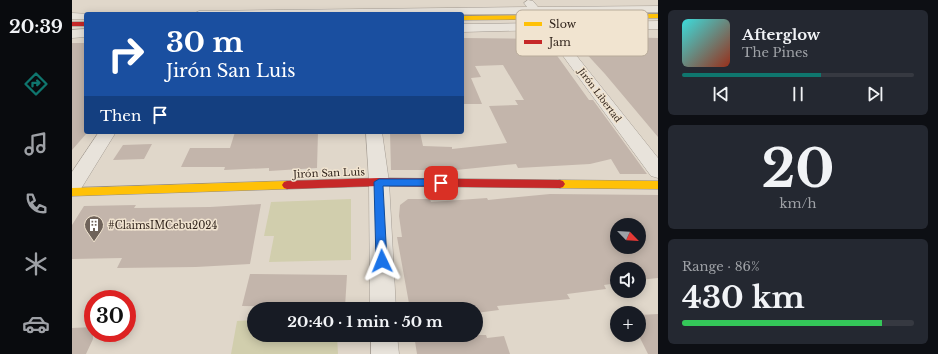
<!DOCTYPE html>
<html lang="en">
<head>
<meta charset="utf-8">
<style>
  :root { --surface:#171b24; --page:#242831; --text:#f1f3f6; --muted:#9ea1a6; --line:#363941; --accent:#0f766e }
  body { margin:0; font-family:"Libre Baskerville",serif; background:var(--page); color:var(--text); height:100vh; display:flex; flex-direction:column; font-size:15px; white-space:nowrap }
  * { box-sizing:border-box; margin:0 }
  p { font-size:13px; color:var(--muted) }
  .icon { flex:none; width:22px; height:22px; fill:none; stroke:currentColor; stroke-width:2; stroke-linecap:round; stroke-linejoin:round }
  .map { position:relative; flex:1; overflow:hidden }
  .details { display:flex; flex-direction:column; gap:10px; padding:10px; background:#0d0f14; width:280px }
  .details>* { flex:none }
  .guide { position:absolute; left:12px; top:12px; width:380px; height:122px; border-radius:4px; box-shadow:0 2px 10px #0003; background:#1a4fa0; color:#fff; overflow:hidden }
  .needle { width:26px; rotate:115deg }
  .buttons { position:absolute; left:538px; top:218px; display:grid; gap:8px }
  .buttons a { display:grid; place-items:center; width:36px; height:36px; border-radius:50%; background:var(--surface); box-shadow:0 2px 10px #0003; font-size:20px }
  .speed { position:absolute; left:12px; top:290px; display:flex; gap:8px; font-size:20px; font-weight:700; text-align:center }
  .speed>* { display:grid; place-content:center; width:52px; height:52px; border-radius:50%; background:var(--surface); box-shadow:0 2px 10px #0003; line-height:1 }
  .speed .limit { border:6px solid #d22; background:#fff; color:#111 }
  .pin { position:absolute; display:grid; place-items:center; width:34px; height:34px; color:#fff; margin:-17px; border-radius:8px; box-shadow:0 2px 6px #0006 }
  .me { position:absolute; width:44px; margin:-22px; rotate:358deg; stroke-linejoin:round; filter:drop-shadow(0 0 3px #0008) }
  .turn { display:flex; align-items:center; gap:14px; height:84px; padding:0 16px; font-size:18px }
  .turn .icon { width:52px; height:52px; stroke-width:2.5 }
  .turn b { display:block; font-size:28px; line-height:34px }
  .then { display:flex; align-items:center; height:38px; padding:0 16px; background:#0003; gap:8px; font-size:15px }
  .big { font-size:30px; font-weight:800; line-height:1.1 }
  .details .card { flex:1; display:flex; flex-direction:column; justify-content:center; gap:6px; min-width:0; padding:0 14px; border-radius:6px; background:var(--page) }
  .details .dial { align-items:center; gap:0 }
  .dial b { font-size:52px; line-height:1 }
  .song { display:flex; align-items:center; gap:12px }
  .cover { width:48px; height:48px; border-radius:6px; background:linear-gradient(135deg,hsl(180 70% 55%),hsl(10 70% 35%)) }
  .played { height:4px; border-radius:2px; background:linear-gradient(90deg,var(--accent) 60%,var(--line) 60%) }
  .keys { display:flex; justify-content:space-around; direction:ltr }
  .charge { height:6px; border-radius:3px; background:linear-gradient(90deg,#34c759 86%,var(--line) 0) }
  .trip { position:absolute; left:175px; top:302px; width:236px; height:40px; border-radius:20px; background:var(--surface); box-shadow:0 2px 10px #0003; font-weight:800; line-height:40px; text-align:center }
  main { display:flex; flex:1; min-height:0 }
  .tab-bar { display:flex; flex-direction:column; width:72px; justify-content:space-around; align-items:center; background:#090b0e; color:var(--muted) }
  .tab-bar .icon { width:28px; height:28px }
  .tab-bar .selected { color:var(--accent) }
  .tab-bar b { font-size:18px; color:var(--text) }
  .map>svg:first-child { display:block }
  .green { fill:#d1cead }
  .building { fill:#c3b5ab; fill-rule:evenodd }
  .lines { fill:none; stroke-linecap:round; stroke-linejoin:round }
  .street-casing { stroke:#a59d94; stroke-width:1 }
  .slow-casing { stroke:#948c84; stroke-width:1 }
  .jam-casing { stroke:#948c84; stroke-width:1 }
  .street { fill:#e8e3db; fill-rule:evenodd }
  .slow { fill:#ffc107; fill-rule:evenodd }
  .jam { fill:#c62828; fill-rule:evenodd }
  .route { fill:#1a73e8; stroke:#114b97 }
  .labels { text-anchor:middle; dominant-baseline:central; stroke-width:3; stroke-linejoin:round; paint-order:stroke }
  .far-street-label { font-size:9px; fill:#32251d; stroke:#f1e4d0 }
  .street-label { font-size:10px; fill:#32251d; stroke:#f1e4d0 }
  .poi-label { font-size:10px; fill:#32251d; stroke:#f1e4d0; text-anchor:start }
  .key { fill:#f1e4d0; stroke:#b8ab9a; stroke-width:1 }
  .key-label { font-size:11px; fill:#32251d }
</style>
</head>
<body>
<main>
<nav class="tab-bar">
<b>20:39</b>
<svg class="icon selected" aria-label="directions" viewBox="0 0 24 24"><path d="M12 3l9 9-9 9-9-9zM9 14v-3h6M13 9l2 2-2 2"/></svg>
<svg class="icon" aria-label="music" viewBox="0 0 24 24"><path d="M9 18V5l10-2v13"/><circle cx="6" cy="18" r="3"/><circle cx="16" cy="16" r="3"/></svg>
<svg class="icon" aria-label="phone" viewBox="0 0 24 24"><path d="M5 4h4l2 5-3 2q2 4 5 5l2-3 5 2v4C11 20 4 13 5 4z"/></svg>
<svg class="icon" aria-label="climate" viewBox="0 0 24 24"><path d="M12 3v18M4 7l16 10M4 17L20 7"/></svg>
<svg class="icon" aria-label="car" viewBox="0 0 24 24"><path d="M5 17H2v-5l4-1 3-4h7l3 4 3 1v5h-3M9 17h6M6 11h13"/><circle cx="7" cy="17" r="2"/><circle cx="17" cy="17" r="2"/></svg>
</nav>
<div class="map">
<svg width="586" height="354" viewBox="0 0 586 354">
  <rect width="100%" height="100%" fill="#e0d7ca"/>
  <g class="green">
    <path d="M279,199V260L197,262L202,236H192L199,202Z"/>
    <path d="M182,320V335H265L266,354H159L165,321Z"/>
  </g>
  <g class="building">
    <path d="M498,36L586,38V137L533,74Z"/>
    <path d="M390,38L473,39L517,100H521L575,174H548L539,159L518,164L446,168L444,164L384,170H319L318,132H348L351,146L380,147V149L435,143L417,106L446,105L443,100H452L431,65L403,66L409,77L399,78L410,104H390Z"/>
    <path d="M0,43H14V134L0,150Z"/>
    <path d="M163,132H246L245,168L197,171V168L152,170L153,167H109L118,148H158Z"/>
    <path d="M80,144L72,159L41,160L51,145Z"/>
    <path d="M478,194L586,195V278L567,280V269H545V283L532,285L534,289L495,294L498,299L425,306L427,310L404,313V309H385V307L338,309L325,237H330L327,216L328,205L336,199H358L359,202L415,198L416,200ZM545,225H567V247H545Z"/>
    <path d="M189,204L178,264L124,267L45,268L50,258L0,259V225L12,206L64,205L62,208L138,207Z"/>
    <path d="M178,274L275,275L273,307L170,306Z"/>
    <path d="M586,314V354H576L567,336V315Z"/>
    <path d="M21,327V339L14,354H0V328Z"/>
    <path d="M342,335H414L415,338L432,336L438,354H345Z"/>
  </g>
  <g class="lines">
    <g class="street-casing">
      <g id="street">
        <path d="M456,0L461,1L466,7L586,6V12L471,14L479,23L586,21V29L484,30L586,158V178L579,176L472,30L390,32V24L467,23L459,14H121L127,11L455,7L452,3Z"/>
        <path d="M0,13L18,14H14V19H0Z"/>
        <path d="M14,29V37L0,38V30Z"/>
        <path d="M27,132H44L7,192L0,195V172Z"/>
        <path d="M294,132H310L317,182L324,309H298L297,182Z"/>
        <path d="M299,335H325L327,354H299Z"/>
      </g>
    </g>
    <g class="slow-casing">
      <g id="slow">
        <path d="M586,14V18L390,20V16Z"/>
        <path d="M488,180L586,181V189L488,188L485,187L483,184L485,181Z"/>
        <path d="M215,181L218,182L220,185L218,188L215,189L0,196V188Z"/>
      </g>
    </g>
    <g class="jam-casing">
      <g id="jam">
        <rect x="0" y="22" width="14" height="4"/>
        <path d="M307,178L488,180L491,181L493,184L491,187L488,188L307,186L215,189L212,188L210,185L212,182L215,181Z"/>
      </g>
    </g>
    <use href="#street" class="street"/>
    <use href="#slow" class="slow"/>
    <use href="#jam" class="jam"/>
  </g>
  <path class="route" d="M307,179H369L373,183L369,186H311L315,261L313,265L310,267L306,265L304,261L302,182Z"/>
  <defs>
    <g id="building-pin" transform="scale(1)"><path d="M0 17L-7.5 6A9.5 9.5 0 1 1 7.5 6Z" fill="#6f635a" stroke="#f1e4d0"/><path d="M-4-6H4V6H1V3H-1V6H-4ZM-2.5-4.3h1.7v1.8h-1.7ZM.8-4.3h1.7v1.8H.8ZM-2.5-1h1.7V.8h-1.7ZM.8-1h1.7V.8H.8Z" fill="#fff"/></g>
  </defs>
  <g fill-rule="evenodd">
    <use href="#building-pin" x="22" y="225"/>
  </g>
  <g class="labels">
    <g class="far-street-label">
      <text transform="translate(528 95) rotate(53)">Jirón Libertad</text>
    </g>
    <g class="street-label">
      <text transform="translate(257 173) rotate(-2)">Jirón San Luis</text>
    </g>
    <g class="poi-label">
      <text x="36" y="225">#ClaimsIMCebu2024</text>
    </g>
  </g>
  <rect x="444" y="10" width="132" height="46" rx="6" class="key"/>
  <rect x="452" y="22" width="18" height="4" fill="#ffc107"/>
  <rect x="452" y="40" width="18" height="4" fill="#c62828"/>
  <g class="key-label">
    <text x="477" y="28">Slow</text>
    <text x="477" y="46">Jam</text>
  </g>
</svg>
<div class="buttons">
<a><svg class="needle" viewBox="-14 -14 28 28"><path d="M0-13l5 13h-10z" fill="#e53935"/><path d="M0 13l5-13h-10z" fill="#9ea1a6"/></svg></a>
<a><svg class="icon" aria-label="sound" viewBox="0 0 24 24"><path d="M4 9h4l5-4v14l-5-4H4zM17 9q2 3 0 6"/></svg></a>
<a>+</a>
</div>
<div class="speed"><div class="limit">30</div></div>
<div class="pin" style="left:369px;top:183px;background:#d93025"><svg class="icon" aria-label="arrive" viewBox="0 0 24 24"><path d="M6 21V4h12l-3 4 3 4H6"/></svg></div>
<svg class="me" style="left:310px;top:261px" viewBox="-20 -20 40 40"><path d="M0-17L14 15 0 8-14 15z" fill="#1a73e8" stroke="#fff" stroke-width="4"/></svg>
<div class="trip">20:40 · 1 min · 50 m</div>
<div class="guide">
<div class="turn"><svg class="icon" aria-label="right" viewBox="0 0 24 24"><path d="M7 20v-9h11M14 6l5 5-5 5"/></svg><div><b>30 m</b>Jirón San Luis</div></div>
<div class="then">Then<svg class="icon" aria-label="arrive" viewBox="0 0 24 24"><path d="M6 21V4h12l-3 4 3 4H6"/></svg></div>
</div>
</div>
<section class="details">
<div class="card">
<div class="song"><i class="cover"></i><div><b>Afterglow</b><p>The Pines</p></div></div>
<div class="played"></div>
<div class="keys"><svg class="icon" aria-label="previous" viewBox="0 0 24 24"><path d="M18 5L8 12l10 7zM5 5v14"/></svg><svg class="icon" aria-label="pause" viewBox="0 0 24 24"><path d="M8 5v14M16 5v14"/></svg><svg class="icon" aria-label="next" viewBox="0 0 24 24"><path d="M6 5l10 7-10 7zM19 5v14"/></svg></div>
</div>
<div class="card dial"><b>20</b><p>km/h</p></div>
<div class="card"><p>Range · 86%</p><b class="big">430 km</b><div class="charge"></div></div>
</section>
</main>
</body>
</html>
